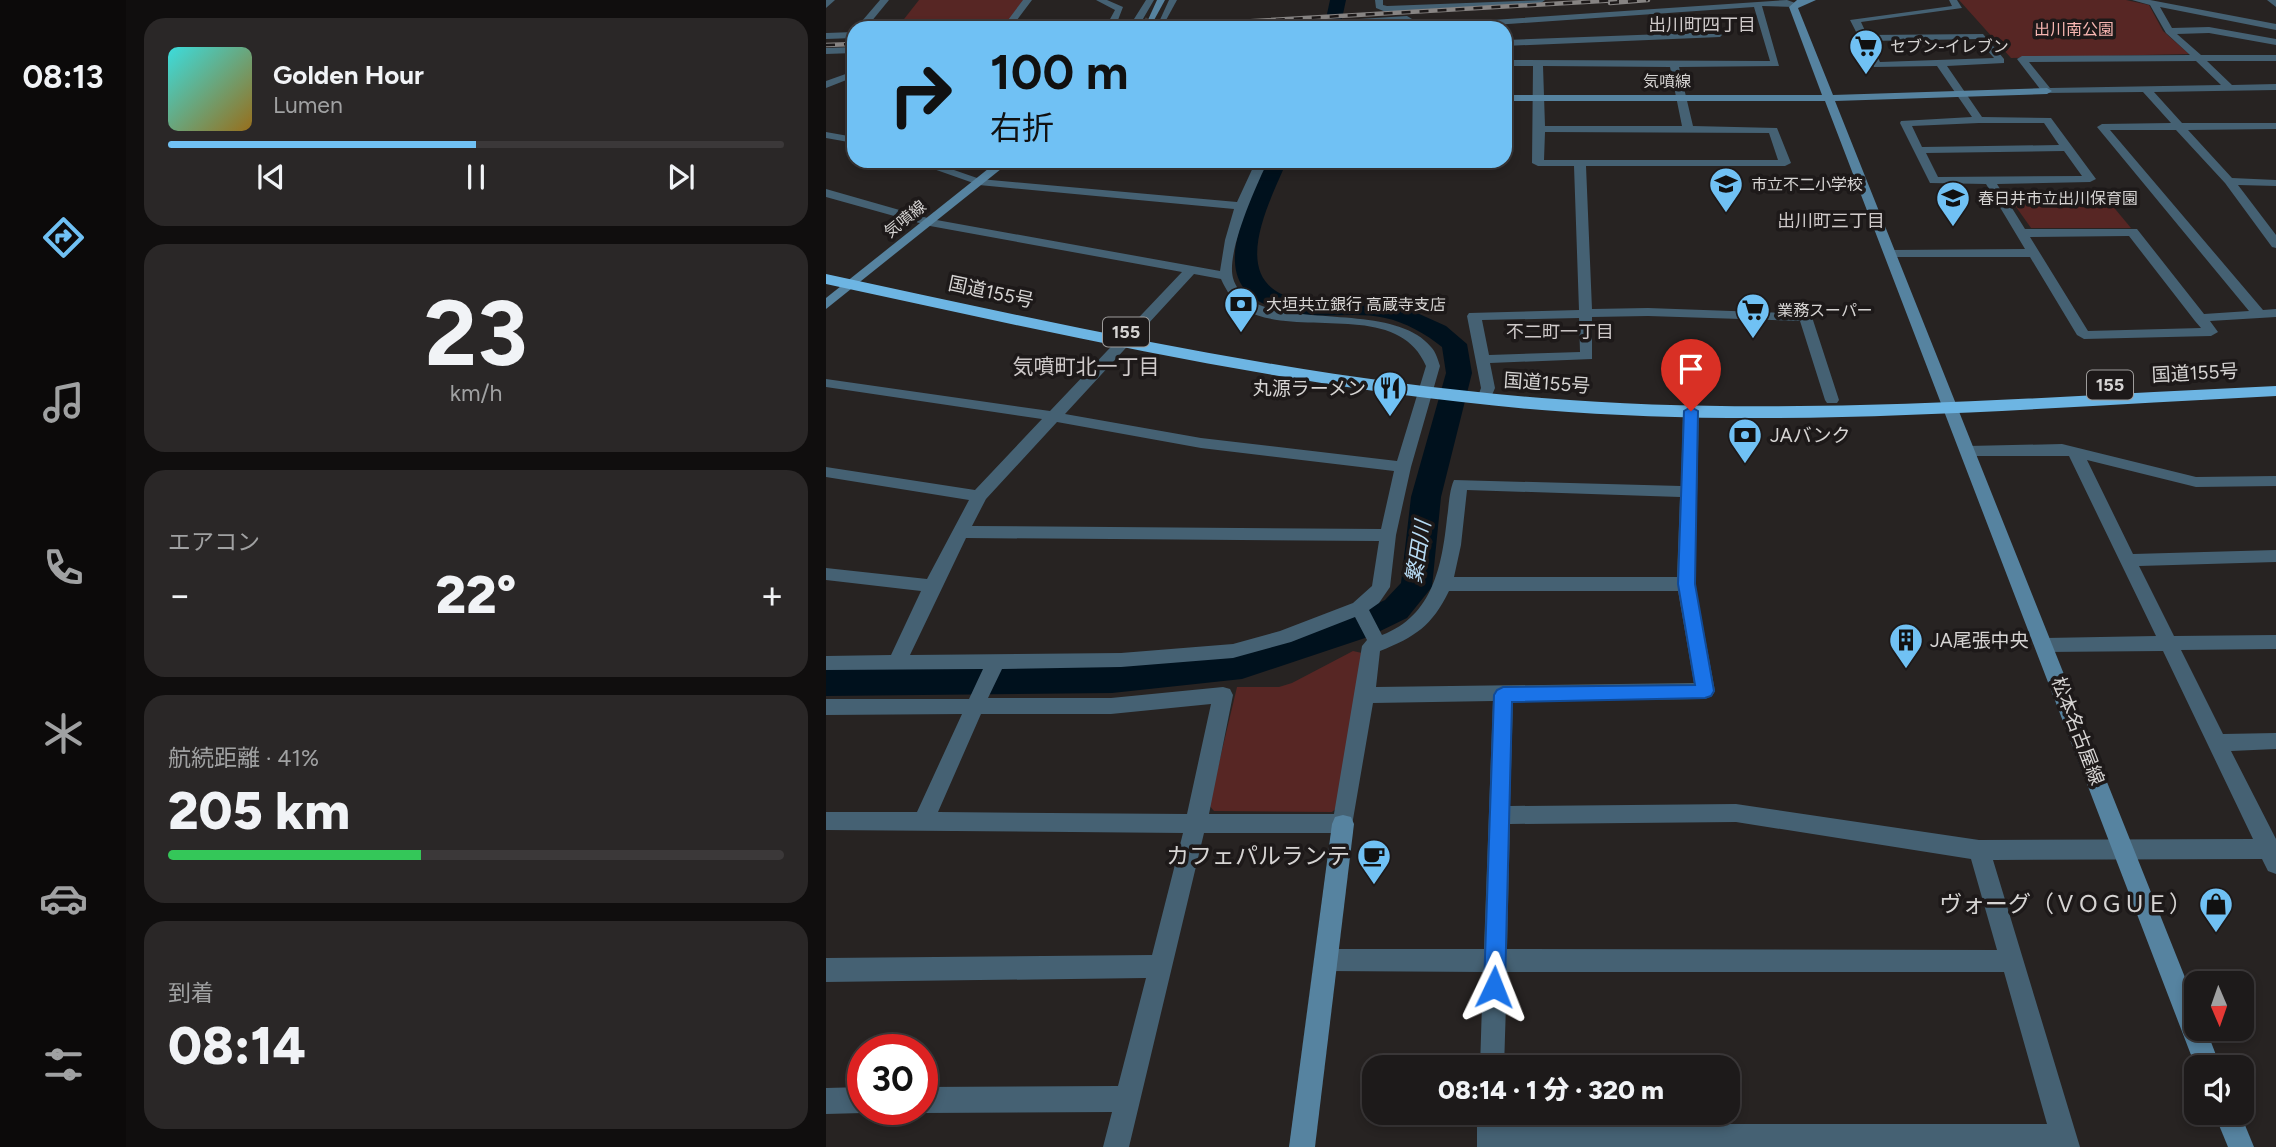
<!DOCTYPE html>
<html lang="ja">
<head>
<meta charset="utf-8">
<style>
  :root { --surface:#1d1a1a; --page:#2a2727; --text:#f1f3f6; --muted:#a0a1a2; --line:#3b3839; --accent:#70c1f4 }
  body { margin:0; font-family:Figtree,"Noto Sans JP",sans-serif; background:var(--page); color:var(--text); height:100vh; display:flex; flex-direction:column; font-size:26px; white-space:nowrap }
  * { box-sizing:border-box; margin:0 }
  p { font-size:23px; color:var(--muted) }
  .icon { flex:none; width:38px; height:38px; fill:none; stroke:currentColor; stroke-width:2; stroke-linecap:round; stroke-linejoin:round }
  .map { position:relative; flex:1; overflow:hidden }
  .details { display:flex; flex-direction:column; gap:18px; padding:18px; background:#100e0e; width:700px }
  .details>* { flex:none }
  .banner { position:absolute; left:21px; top:21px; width:665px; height:147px; border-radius:21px; box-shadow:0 4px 10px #0003,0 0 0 2px var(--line); background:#70c1f4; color:#111; overflow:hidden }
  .needle { width:46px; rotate:178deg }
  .fabs { position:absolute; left:1358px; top:971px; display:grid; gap:14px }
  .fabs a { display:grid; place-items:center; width:70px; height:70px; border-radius:14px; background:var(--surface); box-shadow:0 4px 10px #0003,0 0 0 2px var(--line); font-size:35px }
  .speed { position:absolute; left:21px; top:1034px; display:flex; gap:14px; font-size:35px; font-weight:700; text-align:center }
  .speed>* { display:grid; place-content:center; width:91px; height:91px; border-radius:50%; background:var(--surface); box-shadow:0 4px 10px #0003,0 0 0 2px var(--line); line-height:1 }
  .speed .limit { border:10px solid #d22; background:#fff; color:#111 }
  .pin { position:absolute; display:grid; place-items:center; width:60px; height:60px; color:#fff; margin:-72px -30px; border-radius:50% 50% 50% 0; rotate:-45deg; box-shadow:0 0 7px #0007 }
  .pin .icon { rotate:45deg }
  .me { position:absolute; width:77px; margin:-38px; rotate:2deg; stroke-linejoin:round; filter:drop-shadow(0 0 5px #0008) }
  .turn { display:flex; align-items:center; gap:24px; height:147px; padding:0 28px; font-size:32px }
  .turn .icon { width:91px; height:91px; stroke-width:2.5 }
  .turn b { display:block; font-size:49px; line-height:60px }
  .big { font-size:52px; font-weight:800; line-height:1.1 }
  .details .tile { flex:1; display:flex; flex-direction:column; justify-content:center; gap:10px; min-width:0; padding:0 24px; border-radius:21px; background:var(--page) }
  .details .dial { align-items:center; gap:0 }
  .dial b { font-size:91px; line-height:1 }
  .song { display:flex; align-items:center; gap:21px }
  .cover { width:84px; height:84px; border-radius:10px; background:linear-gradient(135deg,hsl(180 70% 55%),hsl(40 70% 35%)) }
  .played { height:7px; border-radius:4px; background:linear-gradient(90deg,var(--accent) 50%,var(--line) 50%) }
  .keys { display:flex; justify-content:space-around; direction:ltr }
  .heat { display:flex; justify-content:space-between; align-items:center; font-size:38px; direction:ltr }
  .charge { height:10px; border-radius:5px; background:linear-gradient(90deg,#34c759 41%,var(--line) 0) }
  .trip { position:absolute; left:536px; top:1055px; width:378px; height:70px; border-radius:21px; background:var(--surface); box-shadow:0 4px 10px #0003,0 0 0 2px var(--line); font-weight:800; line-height:70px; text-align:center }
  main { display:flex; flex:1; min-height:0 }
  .dock { display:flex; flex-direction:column; width:126px; justify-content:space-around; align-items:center; background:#0c0a0a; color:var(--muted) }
  .dock .icon { width:49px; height:49px }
  .dock .current { color:var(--accent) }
  .dock b { font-size:32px; color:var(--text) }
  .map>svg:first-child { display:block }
  .green { fill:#572624 }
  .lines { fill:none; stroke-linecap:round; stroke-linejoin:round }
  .river { fill:#00111d; fill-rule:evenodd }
  .secondary-tunnel { stroke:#413e3d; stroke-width:10; stroke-dasharray:10 5; stroke-linecap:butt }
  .street { fill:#456173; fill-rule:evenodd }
  .secondary { fill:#5683a0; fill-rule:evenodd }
  .highway { fill:#6db5e3; fill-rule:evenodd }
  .rail-casing { stroke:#878483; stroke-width:4.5 }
  .rail { stroke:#1d1919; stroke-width:2.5; stroke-dasharray:9; stroke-linecap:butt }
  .route { fill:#1a73e8; stroke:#114b97; stroke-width:2 }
  .labels { text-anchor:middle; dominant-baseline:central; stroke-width:7; stroke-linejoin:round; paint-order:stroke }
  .far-park-label { font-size:16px; fill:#f7b6b1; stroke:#1d1919 }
  .far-poi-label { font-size:16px; fill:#d6d4d3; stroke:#1d1919; text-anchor:start }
  .far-street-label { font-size:16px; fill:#d6d4d3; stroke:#1d1919 }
  .far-neighbourhood-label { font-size:18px; fill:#cfcaca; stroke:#1d1919 }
  .shield { fill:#1d1919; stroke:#9e9c9b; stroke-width:2 }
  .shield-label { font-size:18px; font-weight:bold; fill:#d6d4d3 }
  .street-label { font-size:19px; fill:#d6d4d3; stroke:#1d1919 }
  .poi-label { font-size:19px; fill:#d6d4d3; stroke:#1d1919; text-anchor:start }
  .neighbourhood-label { font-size:21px; fill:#cfcaca; stroke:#1d1919 }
  .water-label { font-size:21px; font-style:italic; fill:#b8dcf5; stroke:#1d1919 }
  .near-poi-label { font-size:23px; fill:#d6d4d3; stroke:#1d1919; text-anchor:end }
</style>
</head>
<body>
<main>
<nav class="dock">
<b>08:13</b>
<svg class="icon current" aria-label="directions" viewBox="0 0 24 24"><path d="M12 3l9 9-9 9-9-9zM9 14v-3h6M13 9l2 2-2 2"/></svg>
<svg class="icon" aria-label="music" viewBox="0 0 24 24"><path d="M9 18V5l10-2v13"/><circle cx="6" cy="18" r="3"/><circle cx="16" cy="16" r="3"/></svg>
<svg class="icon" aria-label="phone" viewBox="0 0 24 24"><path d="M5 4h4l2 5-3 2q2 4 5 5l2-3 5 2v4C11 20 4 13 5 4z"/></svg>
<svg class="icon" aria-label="climate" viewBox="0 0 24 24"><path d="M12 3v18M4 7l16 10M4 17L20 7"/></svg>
<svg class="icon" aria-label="car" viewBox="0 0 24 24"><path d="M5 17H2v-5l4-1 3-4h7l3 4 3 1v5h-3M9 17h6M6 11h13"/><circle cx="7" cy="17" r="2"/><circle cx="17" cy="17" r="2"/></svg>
<svg class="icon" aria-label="filters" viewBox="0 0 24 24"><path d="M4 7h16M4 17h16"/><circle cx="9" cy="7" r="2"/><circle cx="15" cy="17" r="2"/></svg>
</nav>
<section class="details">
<div class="tile">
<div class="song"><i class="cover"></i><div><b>Golden Hour</b><p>Lumen</p></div></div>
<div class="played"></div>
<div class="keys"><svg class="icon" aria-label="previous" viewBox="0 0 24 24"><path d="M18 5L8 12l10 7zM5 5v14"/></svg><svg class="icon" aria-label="pause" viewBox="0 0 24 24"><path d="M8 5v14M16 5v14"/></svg><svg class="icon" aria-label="next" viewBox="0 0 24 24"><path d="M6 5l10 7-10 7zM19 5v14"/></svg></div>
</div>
<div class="tile dial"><b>23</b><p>km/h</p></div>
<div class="tile"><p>エアコン</p>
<div class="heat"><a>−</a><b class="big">22°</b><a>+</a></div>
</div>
<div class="tile"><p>航続距離 · 41%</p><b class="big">205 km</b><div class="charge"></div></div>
<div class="tile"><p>到着</p><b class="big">08:14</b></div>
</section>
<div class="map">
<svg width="1450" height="1147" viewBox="0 0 1450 1147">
  <rect width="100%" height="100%" fill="#272322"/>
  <g class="green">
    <path d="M93,0H198L179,26L175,27L71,28Z"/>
    <path d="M1133,0H1300L1323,5L1337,31L1363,54L1185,58Z"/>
    <path d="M1188,204H1285L1305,228H1205Z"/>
    <path d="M527,651L536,653L514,805L506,812L388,811L383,805L411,687H453L466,683Z"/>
  </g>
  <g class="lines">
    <g class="river">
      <path d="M504,0H520L514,28H498Z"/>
      <path d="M441,161H461C443,203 401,281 467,298L551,302L580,308L620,326L641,344L646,373L615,497L606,587L581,618L542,637L416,679L286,693L0,696V668L286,665L356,660L416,653L518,619L559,600L575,583L585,497L620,373L616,347C600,334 579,322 559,318C534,312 509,317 484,315C373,305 409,231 441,161Z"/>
    </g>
    <path class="secondary-tunnel" d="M319,28L324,20"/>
    <g class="street">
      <path d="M0,0H9L0,8Z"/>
      <path d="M54,0H63L40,28H30Z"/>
      <path d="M197,0H206L188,24L210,21L218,24L283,21L289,10L270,0H281L297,7L292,20L308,19L320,0H328L314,24L311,25L176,28Z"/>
      <path d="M343,0H351L339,22H333Z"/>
      <path d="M549,0H557V5L561,6L719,0L715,3L560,12L550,8Z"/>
      <path d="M961,0L972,4L968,7L936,6L953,66L853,67L867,126L951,128L965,163L959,166H760L766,309L822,308L985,314L1013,400L1011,403H1001L999,400L974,321L822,316L766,317V359L664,363L669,388L663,402H653L651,399L655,388L641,316L643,313L753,310L748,166H712L706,163L707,66H679V60L944,61L928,7L625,28H575L577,26ZM717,66L844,67L856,126H719ZM719,132L943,133L952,160H718ZM753,318L754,352L663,355L656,320Z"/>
      <path d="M1123,0H1131L1136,8L1035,22L1041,35L1157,34L1178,59V63L1121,66L1156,117L1225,118L1270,179L1264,182L1171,184L1199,229H1311L1378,314L1423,311L1271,127L1276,124L1345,123L1317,92L1217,93L1191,59L1196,56L1364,55L1340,33L1324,5L1306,0H1324L1450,24V30L1334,7L1346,28L1383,27L1450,39V45L1383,33L1351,34L1375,55H1450V61H1381L1406,85L1450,84V90L1328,92L1356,123H1450V129L1362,130L1406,178L1450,180V186L1412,185L1450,235V248L1446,247L1399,183L1350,130H1284L1437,310L1450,309V317L1384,321L1392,332L1385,336L1258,339L1251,335L1204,257H1061L1059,254L1065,250L1199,249L1160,184L1104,183L1074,123L1075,121L1146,117L1111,66L1048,67L1024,20L1126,6ZM1151,39L1168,58L1054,62L1044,41ZM1370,61L1395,85L1224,88L1203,62ZM1153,123H1218L1233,145L1096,147L1086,126ZM1238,151L1256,176L1112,177L1100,153ZM1303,236L1369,321L1375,328L1262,331L1204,237Z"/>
      <path d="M1441,0H1450V7Z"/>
      <path d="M581,16L586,19L584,21L480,28H430L435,25Z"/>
      <path d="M28,32V38L0,39V33Z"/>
      <path d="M891,32L896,35L894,37L679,46V40Z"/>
      <path d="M28,47V53L0,54V48Z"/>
      <path d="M28,71V77L0,88V81Z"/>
      <path d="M0,132L28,137V143L0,138Z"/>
      <path d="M85,161H102L154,179L411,202L430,161H442C430,186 400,252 407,278C425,339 563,295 605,347C610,352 612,360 614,366L585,467L570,535L564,587L553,603L543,610L556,635C607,616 616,565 621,518C623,506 623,491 628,480L855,486L857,411L865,406L870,408L873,411L869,584L889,691L886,696L879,699L687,701L684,806L910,804L1153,840L1427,839L1337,651L1219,652L1212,650L1210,645L1212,640L1219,638L1330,636L1243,456H1142L1134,451L1142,446L1236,444L1370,477L1450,476V486L1370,487L1261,460L1307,554L1450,550V562L1313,566L1348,636L1450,635V649L1355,650L1397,734L1450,733V749L1405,751L1450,839V874L1442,871L1436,859L1167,860L1254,1147H651V1113H677V1124H1221L1178,972H681L678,1068H654L657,972L500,971L492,968L488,960L492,952L500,949H658L667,701L547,703L525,831L517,833H378L303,1147H277L286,1112L96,1113L88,1110H96V1087L292,1086L320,978L0,982V958L326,955L357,833L0,830V812H91L136,714L0,715V699H143L157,669L0,670V656L65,655L95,591L0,580V568L101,579L143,500L0,477V467L149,490L216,419L0,387V379L224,411L356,272L104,226L0,197V189L105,219L394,271L399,240L408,209L153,185ZM368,274L395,279C400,290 407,302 418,309C468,340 572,298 600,366L571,461L375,438L239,414ZM231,422L375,448L568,471L555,529L146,526L160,499ZM641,490L854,497L851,577H628L635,545ZM140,538L553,541L546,586L527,603L454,631L407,644L295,653L84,655ZM623,591H852L868,683L550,687L554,651C589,637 606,626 623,591ZM529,617L541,640L536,646L508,814H383L407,695L404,689L397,687L285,698H162L176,669L295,667L407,658L465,642ZM385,704L361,814L112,812L155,714H285ZM910,822L1145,859L1171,950L681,949L684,824Z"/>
      <path d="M37,1087V1110H45L37,1113L0,1114V1088Z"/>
    </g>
    <g class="secondary">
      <path d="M331,0H339L327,22H321Z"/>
      <path d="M971,0H990L972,8L1007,95L1221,88L1226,91L1221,94L1009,101L1370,1005V1029H1380L1395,1068H1370L999,101H679V95H996L963,7Z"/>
      <path d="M172,161H185L0,309V298Z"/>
      <path d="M517,815L525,817L528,824L489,1147H463L506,824L509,817Z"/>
      <path d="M1388,1113H1414L1428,1147H1402Z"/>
    </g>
    <path class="highway" d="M0,274C237,325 474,379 716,398C961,418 1205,397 1450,386V396C1205,408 961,430 716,410C474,390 237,335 0,284Z"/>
    <g class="rail-casing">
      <g id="rail">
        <path d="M784,3L822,0"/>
        <path d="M306,28L793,0"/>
        <path d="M0,45L28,44"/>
      </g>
    </g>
    <use href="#rail" class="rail"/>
  </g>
  <path class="route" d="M865,407L872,411L869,584L888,691L885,696L879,698L686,702L679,987L676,995L668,998L661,995L658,987L668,695L671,690L677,687L869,685L852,584L858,411Z"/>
  <defs>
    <g id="supermarket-pin" transform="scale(1.75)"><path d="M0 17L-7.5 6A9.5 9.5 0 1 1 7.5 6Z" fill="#70c1f4" stroke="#1d1919"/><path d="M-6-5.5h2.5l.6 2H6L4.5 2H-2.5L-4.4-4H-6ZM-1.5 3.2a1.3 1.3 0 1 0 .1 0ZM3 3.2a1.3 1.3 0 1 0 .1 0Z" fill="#111"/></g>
    <g id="school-pin" transform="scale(1.75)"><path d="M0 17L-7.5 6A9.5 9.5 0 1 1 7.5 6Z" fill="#70c1f4" stroke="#1d1919"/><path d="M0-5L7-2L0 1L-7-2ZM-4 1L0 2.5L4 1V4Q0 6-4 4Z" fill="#111"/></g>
    <g id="bank-pin" transform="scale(1.75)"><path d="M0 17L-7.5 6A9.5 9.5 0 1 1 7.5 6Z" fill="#70c1f4" stroke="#1d1919"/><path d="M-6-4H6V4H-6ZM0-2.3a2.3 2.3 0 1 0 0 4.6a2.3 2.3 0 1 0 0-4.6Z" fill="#111"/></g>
    <g id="restaurant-pin" transform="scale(1.75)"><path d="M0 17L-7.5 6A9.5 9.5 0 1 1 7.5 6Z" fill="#70c1f4" stroke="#1d1919"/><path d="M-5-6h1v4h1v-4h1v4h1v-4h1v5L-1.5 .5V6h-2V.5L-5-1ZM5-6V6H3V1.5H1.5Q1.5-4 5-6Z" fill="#111"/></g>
    <g id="building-pin" transform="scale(1.75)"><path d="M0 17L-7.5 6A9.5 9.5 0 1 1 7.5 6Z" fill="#70c1f4" stroke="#1d1919"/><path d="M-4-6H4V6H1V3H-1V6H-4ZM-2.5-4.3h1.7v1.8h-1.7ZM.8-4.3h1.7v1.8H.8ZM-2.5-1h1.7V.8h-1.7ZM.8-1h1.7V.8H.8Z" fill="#111"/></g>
    <g id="cafe-pin" transform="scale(1.75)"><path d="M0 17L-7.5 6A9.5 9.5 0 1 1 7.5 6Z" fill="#70c1f4" stroke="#1d1919"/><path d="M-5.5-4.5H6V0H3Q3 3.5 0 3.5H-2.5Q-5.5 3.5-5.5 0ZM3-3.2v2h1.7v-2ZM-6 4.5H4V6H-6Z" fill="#111"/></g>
    <g id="shop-pin" transform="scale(1.75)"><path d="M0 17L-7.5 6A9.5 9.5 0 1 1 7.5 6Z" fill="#70c1f4" stroke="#1d1919"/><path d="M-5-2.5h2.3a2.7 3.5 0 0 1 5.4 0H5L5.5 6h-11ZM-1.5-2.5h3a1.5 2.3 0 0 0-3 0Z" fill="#111"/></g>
  </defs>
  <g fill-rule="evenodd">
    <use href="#supermarket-pin" x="1040" y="46"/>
    <use href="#school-pin" x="900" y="184"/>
    <use href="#school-pin" x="1127" y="198"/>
    <use href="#bank-pin" x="415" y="304"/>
    <use href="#supermarket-pin" x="927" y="310"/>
    <use href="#restaurant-pin" x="564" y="388"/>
    <use href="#bank-pin" x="919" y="435"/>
    <use href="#building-pin" x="1080" y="640"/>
    <use href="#cafe-pin" x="548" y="856"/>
    <use href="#shop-pin" x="1390" y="904"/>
  </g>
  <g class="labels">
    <g class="far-park-label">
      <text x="1248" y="29">出川南公園</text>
    </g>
    <g class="far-poi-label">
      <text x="1064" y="46">セブン-イレブン</text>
      <text x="925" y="184">市立不二小学校</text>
      <text x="1152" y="198">春日井市立出川保育園</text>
      <text x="440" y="304">大垣共立銀行 高蔵寺支店</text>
      <text x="951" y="310">業務スーパー</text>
    </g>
    <g class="far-street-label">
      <text x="841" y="81">気噴線</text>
      <text transform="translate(79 219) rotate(-39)">気噴線</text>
    </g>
    <g class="far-neighbourhood-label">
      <text x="876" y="25">出川町四丁目</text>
      <text x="1005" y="221">出川町三丁目</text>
      <text x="734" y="332">不二町一丁目</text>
    </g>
    <g class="shield">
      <rect x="277" y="317.5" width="46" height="29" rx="5"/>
      <rect x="1261" y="370.5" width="46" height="29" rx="5"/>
    </g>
    <g class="shield-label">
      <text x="300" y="332">155</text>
      <text x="1284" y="385">155</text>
    </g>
    <g class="street-label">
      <text transform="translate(165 292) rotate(12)">国道155号</text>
      <text transform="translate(1369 373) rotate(-3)">国道155号</text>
      <text transform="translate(721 383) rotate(4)">国道155号</text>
      <text transform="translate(1252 731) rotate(69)">松本名古屋線</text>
    </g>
    <g class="poi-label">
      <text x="540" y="388" text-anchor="end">丸源ラーメン</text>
      <text x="944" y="435">JAバンク</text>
      <text x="1104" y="640">JA尾張中央</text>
    </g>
    <g class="neighbourhood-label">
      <text x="260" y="366">気噴町北一丁目</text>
    </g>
    <g class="water-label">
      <text transform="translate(592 552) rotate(-81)">繁田川</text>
    </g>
    <g class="near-poi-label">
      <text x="524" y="856">カフェパルランテ</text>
      <text x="1366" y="904">ヴォーグ（ＶＯＧＵＥ）</text>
    </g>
  </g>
</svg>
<div class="fabs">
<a><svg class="needle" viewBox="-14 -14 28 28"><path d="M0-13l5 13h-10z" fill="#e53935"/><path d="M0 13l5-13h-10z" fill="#a0a1a2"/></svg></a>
<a><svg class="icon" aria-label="sound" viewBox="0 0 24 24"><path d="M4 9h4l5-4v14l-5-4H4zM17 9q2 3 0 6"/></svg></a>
</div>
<div class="speed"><div class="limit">30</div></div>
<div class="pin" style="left:865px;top:411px;background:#d93025"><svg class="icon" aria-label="arrive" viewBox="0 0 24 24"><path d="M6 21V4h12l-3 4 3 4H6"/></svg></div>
<svg class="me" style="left:668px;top:987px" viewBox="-20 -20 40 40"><path d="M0-17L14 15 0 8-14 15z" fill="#1a73e8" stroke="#fff" stroke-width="4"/></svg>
<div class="trip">08:14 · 1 分 · 320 m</div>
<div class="banner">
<div class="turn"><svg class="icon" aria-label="right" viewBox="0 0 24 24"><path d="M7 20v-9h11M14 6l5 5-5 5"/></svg><div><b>100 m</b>右折</div></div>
</div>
</div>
</main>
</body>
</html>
